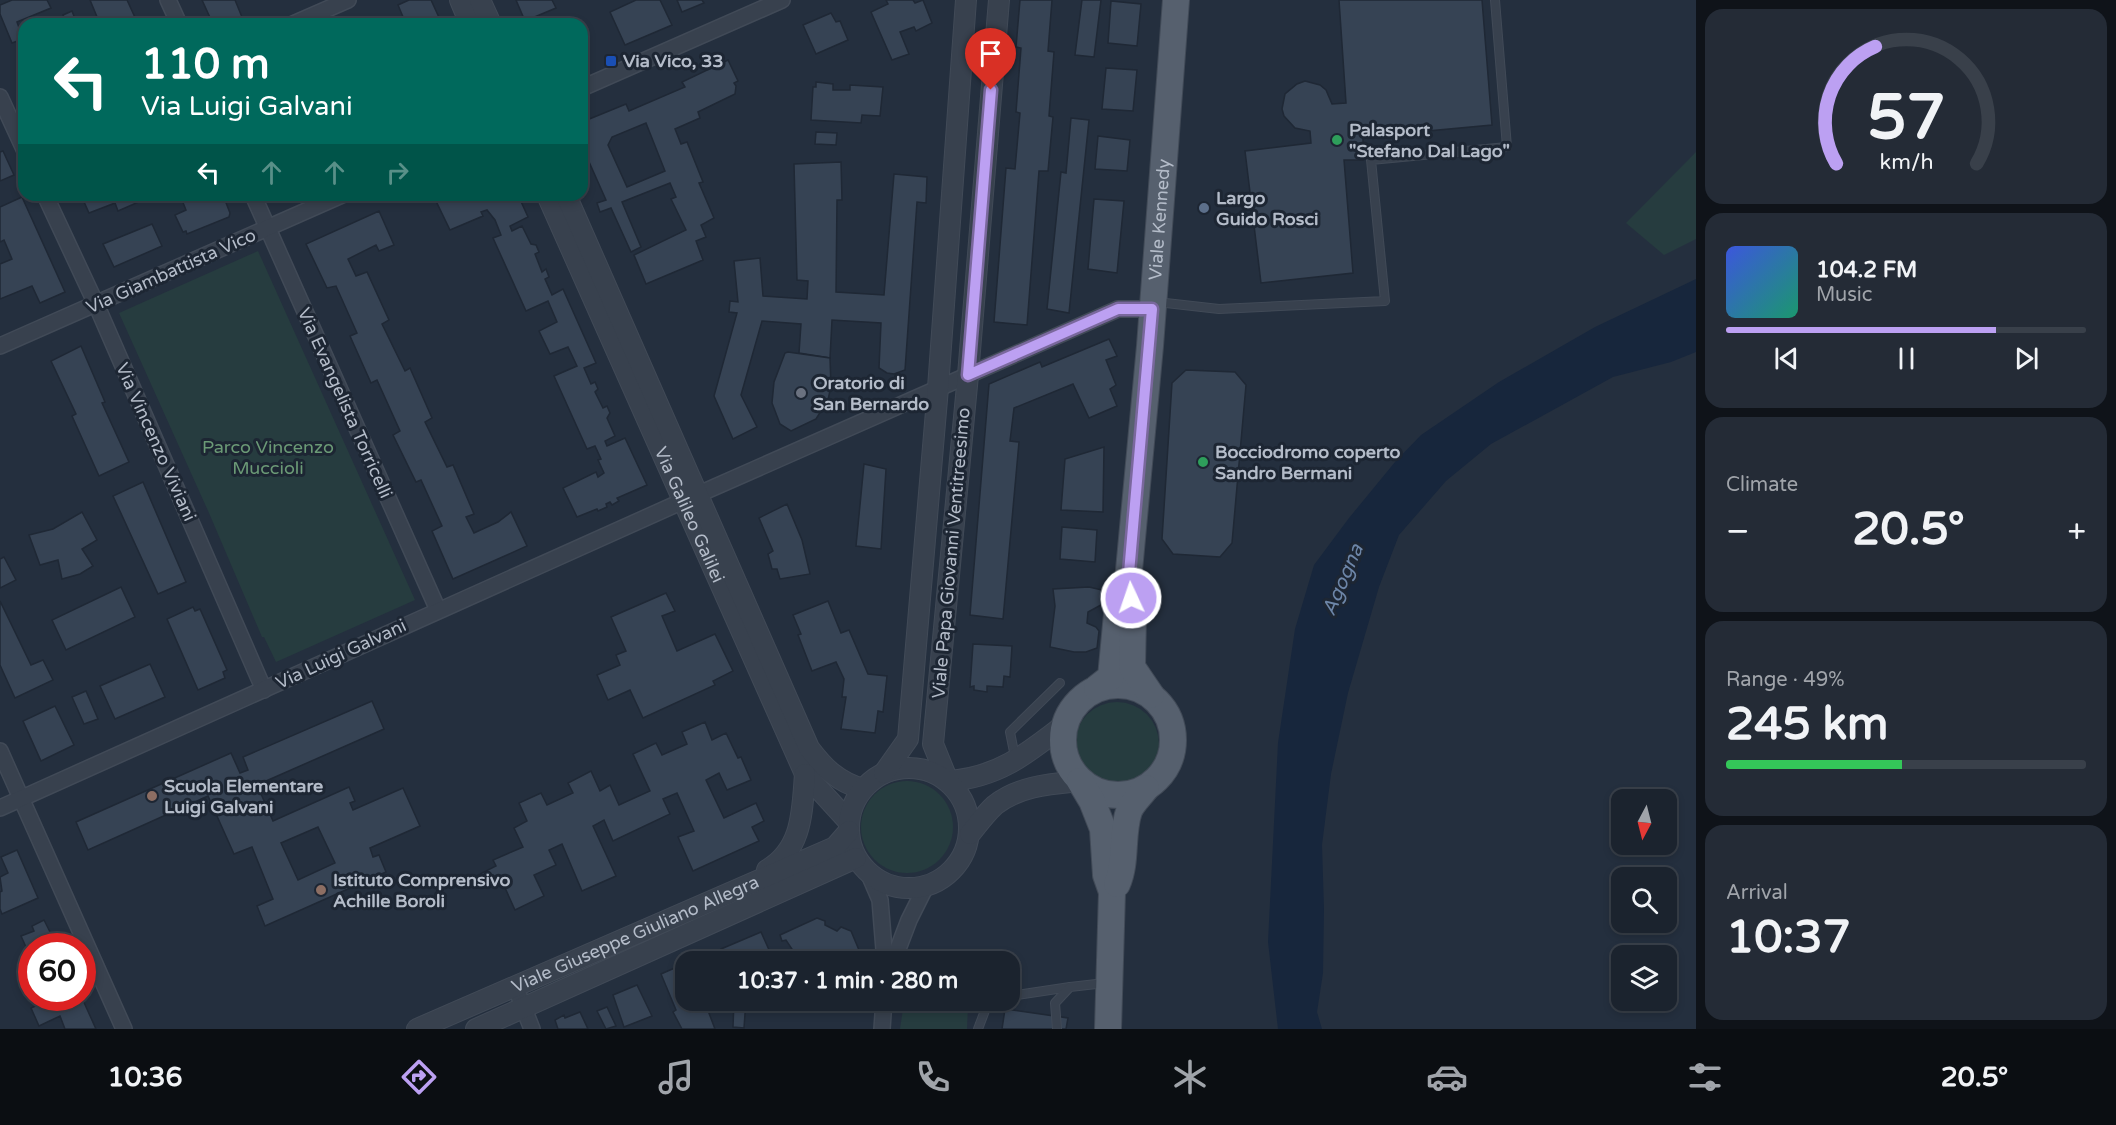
<!DOCTYPE html>
<html lang="en">
<head>
<meta charset="utf-8">
<style>
  :root { --surface:#1b232e; --page:#242b36; --text:#f1f3f6; --muted:#a0a4aa; --line:#39404a; --accent:#bca0f2 }
  body { margin:0; font-family:"Varela Round",sans-serif; background:var(--page); color:var(--text); height:100vh; display:flex; flex-direction:column; font-size:22px; white-space:nowrap }
  * { box-sizing:border-box; margin:0 }
  p { font-size:20px; color:var(--muted) }
  .icon { flex:none; width:33px; height:33px; fill:none; stroke:currentColor; stroke-width:2; stroke-linecap:round; stroke-linejoin:round }
  .map { position:relative; flex:1; overflow:hidden }
  .side { display:flex; flex-direction:column; gap:9px; padding:9px; background:#0f1319; width:420px }
  .side>* { flex:none }
  .top-card { position:absolute; left:18px; top:18px; width:570px; height:183px; border-radius:18px; box-shadow:0 3px 9px #0003,0 0 0 2px var(--line); background:#00695c; color:#fff; overflow:hidden }
  .needle { width:39px; rotate:187deg }
  .controls { position:absolute; left:1611px; top:789px; display:grid; gap:12px }
  .controls a { display:grid; place-items:center; width:66px; height:66px; border-radius:12px; background:var(--surface); box-shadow:0 3px 9px #0003,0 0 0 2px var(--line); font-size:30px }
  .speed { position:absolute; left:18px; top:933px; display:flex; gap:12px; font-size:30px; font-weight:700; text-align:center }
  .speed>* { display:grid; place-content:center; width:78px; height:78px; border-radius:50%; background:var(--surface); box-shadow:0 3px 9px #0003,0 0 0 2px var(--line); line-height:1 }
  .speed .limit { border:9px solid #d22; background:#fff; color:#111 }
  .pin { position:absolute; display:grid; place-items:center; width:51px; height:51px; color:#fff; margin:-62px -26px; border-radius:50% 50% 50% 0; rotate:-45deg; box-shadow:0 0 6px #0007 }
  .pin .icon { rotate:45deg }
  .me { position:absolute; width:66px; margin:-33px; rotate:357deg; stroke-linejoin:round; filter:drop-shadow(0 0 4px #0008) }
  .turn { display:flex; align-items:center; gap:21px; height:126px; padding:0 24px; font-size:27px }
  .turn .icon { width:78px; height:78px; stroke-width:2.5 }
  .turn b { display:block; font-size:42px; line-height:51px }
  .lanes { display:flex; align-items:center; height:57px; padding:0 24px; background:#0003; justify-content:center; gap:30px; direction:ltr }
  .lanes .off { opacity:.35 }
  .big { font-size:45px; font-weight:700; line-height:1.1 }
  .side .card { flex:1; display:flex; flex-direction:column; justify-content:center; gap:9px; min-width:0; padding:0 21px; border-radius:18px; background:var(--page) }
  .side .dial { align-items:center; gap:0 }
  .dial svg { height:156px; overflow:visible; fill:none; stroke:var(--line); stroke-width:7; stroke-linecap:round; text-anchor:middle }
  .dial text { fill:var(--text); stroke:none }
  .song { display:flex; align-items:center; gap:18px }
  .cover { width:72px; height:72px; border-radius:9px; background:linear-gradient(135deg,hsl(230 70% 55%),hsl(160 70% 35%)) }
  .played { height:6px; border-radius:3px; background:linear-gradient(90deg,var(--accent) 75%,var(--line) 75%) }
  .keys { display:flex; justify-content:space-around; direction:ltr }
  .heat { display:flex; justify-content:space-between; align-items:center; font-size:33px; direction:ltr }
  .charge { height:9px; border-radius:4px; background:linear-gradient(90deg,#34c759 49%,var(--line) 0) }
  .trip { position:absolute; left:675px; top:951px; width:345px; height:60px; border-radius:18px; background:var(--surface); box-shadow:0 3px 9px #0003,0 0 0 2px var(--line); font-weight:700; line-height:60px; text-align:center }
  .menu { display:flex; height:96px; justify-content:space-around; align-items:center; background:#0b0e12; color:var(--muted) }
  .menu .icon { width:42px; height:42px }
  .menu .current { color:var(--accent) }
  .menu b { font-size:27px; color:var(--text) }
  main { display:flex; flex:1; min-height:0 }
  .map>svg:first-child { display:block }
  .green { fill:#263c3f }
  .water { fill:#17263c }
  .building { fill:#364354; stroke:#1f2835; stroke-width:1.5; fill-rule:evenodd }
  .lines { fill:none; stroke-linecap:round; stroke-linejoin:round }
  .service-casing { stroke:#414a57; stroke-width:10 }
  .minor-casing { stroke:#414a57; stroke-width:18 }
  .tertiary-casing { stroke:#414a57; stroke-width:22 }
  .primary-casing { stroke:#414a57; stroke-width:28 }
  .service { stroke:#38414e; stroke-width:8 }
  .minor { stroke:#38414e; stroke-width:15 }
  .tertiary { stroke:#38414e; stroke-width:20 }
  .primary { stroke:#56606e; stroke-width:26 }
  .route-casing { stroke:#7a689d; stroke-width:15 }
  .route { stroke:#bca0f2; stroke-width:10 }
  .transit-dot { fill:#1a4fb4; stroke:#1d2633; stroke-width:2 }
  .leisure-dot { fill:#2e9e5b; stroke:#1d2633; stroke-width:2 }
  .service-dot { fill:#5c6f8a; stroke:#1d2633; stroke-width:2 }
  .worship-dot { fill:#6b7280; stroke:#1d2633; stroke-width:2 }
  .education-dot { fill:#8d6e63; stroke:#1d2633; stroke-width:2 }
  .labels { text-anchor:middle; dominant-baseline:central; stroke-width:6; stroke-linejoin:round; paint-order:stroke }
  .poi-label { font-size:18px; font-weight:bold; fill:#b4bcc9; stroke:#1d2633; text-anchor:start }
  .street-label { font-size:18px; fill:#b4bcc9; stroke:#1d2633 }
  .park-label { font-size:18px; fill:#6b9a76; stroke:#1d2633 }
  .water-label { font-size:20px; font-style:italic; fill:#6d86a8; stroke:#1d2633 }
</style>
</head>
<body>
<main>
<div class="map">
<svg width="1696" height="1029" viewBox="0 0 1696 1029">
  <rect width="100%" height="100%" fill="#242f3e"/>
  <g class="green">
    <path d="M1696,152V239L1664,255L1626,223Z"/>
    <path d="M258,251L415,600L276,662L264,637H262L209,513L119,313Z"/>
    <circle cx="1117" cy="744" r="42"/>
    <circle cx="907" cy="827" r="46"/>
    <path d="M966,1001L968,1006L967,1029H900L904,1002L915,1004L916,1001Z"/>
  </g>
  <path class="water" d="M1696,279V352L1671,362L1613,377L1491,444L1446,481L1399,535L1379,587L1348,693L1331,774L1322,845L1324,909L1323,973L1317,1012L1322,1029H1278L1268,942L1278,743L1295,629L1314,565L1349,518L1395,462L1421,435L1499,382L1595,327Z"/>
  <g class="building">
    <path d="M12,0H47L51,8L17,22L23,39L12,43L0,14V5Z"/>
    <path d="M90,0H127L138,24H100Z"/>
    <path d="M202,0H235L244,22L239,24H213Z"/>
    <path d="M409,0H431L442,24H406L398,5Z"/>
    <path d="M516,0H552L556,8L525,21Z"/>
    <path d="M636,0H660L672,25L625,45L610,12Z"/>
    <path d="M677,0H702L704,3L682,12Z"/>
    <path d="M886,0H913L915,3L923,0L932,23L916,31L914,27L900,32L909,54L892,60L871,12L888,4Z"/>
    <path d="M1020,0H1052L1048,51L1054,52L1049,116L1053,117L1048,171H1039L1027,325L994,322L1006,168L1015,169L1020,113L1016,112L1021,48L1016,47Z"/>
    <path d="M1082,0H1101L1094,57L1075,55Z"/>
    <path d="M1339,0H1482L1492,125L1363,137V160H1344L1353,273L1261,283L1245,151L1311,143L1310,131L1295,128L1284,116L1282,109L1285,94L1297,84L1305,81L1320,85L1326,90L1332,104L1346,103Z"/>
    <path d="M1111,1L1141,4L1137,46L1108,43Z"/>
    <path d="M72,11L77,24H67L63,15Z"/>
    <path d="M831,13L836,22L840,21L848,40L816,54L803,25Z"/>
    <path d="M728,60L738,81L734,83L736,86L735,94L698,112L700,118L675,129L681,144L687,142L703,182L699,183L714,218L701,225L706,237L696,241L703,260L646,284L634,255L686,230L671,199L676,197L670,183L622,202L641,247L631,252L611,208L600,212L597,203L606,200L582,146V122L626,104L629,111L685,87L682,82ZM646,123L665,171L627,187L608,145L612,137Z"/>
    <path d="M1106,68L1137,70L1133,111L1102,109Z"/>
    <path d="M816,82L833,84V90H850V85L883,87L880,116L862,115L861,123L811,120L813,87H816Z"/>
    <path d="M1071,118L1089,120L1069,313L1047,309L1061,172L1066,173Z"/>
    <path d="M816,132L837,133L836,145L815,144Z"/>
    <path d="M1098,136L1130,140L1127,171L1095,169Z"/>
    <path d="M3,151L14,175L0,181V152Z"/>
    <path d="M841,162L842,200H837L836,292L884,295L894,174L927,177L926,203L917,202L905,370L894,374L887,373L879,368L881,323L832,320L830,358L799,353L801,324L762,321L741,395L757,427L733,439L714,396L737,313L729,312L730,301L738,302L734,261L760,258L763,296L807,299L808,281L797,280L794,164Z"/>
    <path d="M81,195H138L141,201L118,211L115,203L89,213Z"/>
    <path d="M180,195H209L210,198L223,195L230,213L229,217L187,234L186,231L183,232L175,215L186,210Z"/>
    <path d="M448,195H518L528,217L510,226L512,231L522,226L531,244L536,245L539,252L535,254L542,272L546,269L549,277L545,279L552,295L563,289L596,363L584,368L591,384L595,382L598,389L595,392L603,408L607,406L610,413L607,418L615,436L605,441L607,446L625,438L647,485L617,498L619,501L612,505L610,502L606,504L607,507L598,511L597,509L577,517L563,488L596,472L598,477L604,473L598,460L601,459L595,446L587,449L554,376L577,366L568,347L550,354L539,331L557,322L548,301L526,311L493,238L501,235L495,220L487,210L481,212L483,216L450,230L436,201Z"/>
    <path d="M22,197L65,292L40,303L32,286L0,299V264L12,259L4,240L0,242V207Z"/>
    <path d="M1094,199L1124,201L1117,273L1088,269Z"/>
    <path d="M379,211L394,245L379,251L376,245L348,259L356,276L367,272L389,320L382,324L405,371L410,368L432,418L425,422L447,467L453,465L474,514L466,517L474,533L498,522L511,512L527,546L453,579L432,531L442,526L421,480L416,482L393,435L400,431L377,380L371,383L350,336L357,333L336,286L327,288L306,244Z"/>
    <path d="M152,224L162,246L114,267L103,244Z"/>
    <path d="M1109,339L1117,356L1106,360L1116,385L1110,389L1117,406L1089,418L1073,384L1014,408L1010,441L1019,442L1003,619L970,615L989,384L1040,362L1042,367Z"/>
    <path d="M81,346L105,402L102,403L129,462L99,476L72,416L76,414L51,361Z"/>
    <path d="M788,352L830,358L831,386L828,400L816,419L791,431L780,424L772,403L774,382L785,353Z"/>
    <path d="M1186,370L1235,372L1246,385L1232,543L1220,557L1173,554L1162,539L1172,383Z"/>
    <path d="M1104,447L1103,512L1061,510L1065,459Z"/>
    <path d="M864,464L886,469L881,549L856,546Z"/>
    <path d="M143,482L186,582L158,594L113,496Z"/>
    <path d="M787,504L802,540L810,574L780,579L777,569H772L768,554L773,551L759,518Z"/>
    <path d="M82,512L97,540L82,549L93,566L80,574L62,579L58,560L40,565L29,535L53,529Z"/>
    <path d="M1062,527L1097,530L1095,562L1060,559Z"/>
    <path d="M4,557L16,580L0,588V559Z"/>
    <path d="M121,587L135,617L66,650L52,620Z"/>
    <path d="M1089,587L1102,590L1101,605L1088,612L1087,623L1096,627L1099,631L1097,648L1086,652H1074L1050,647L1055,606L1053,589Z"/>
    <path d="M666,593L675,611L662,616L677,651L715,634L733,671L713,681L715,685L643,718L630,690L608,700L597,675L620,665L616,655L626,651L611,617Z"/>
    <path d="M0,601L31,665L43,660L53,680L15,698L0,665Z"/>
    <path d="M828,601L841,633L849,630L868,674L887,676L883,712L878,711L875,733L841,729L846,697H842L844,679L836,662L812,671L798,635L801,634L793,615Z"/>
    <path d="M193,607L195,611L200,609L227,670L223,672L225,678L198,690L167,619Z"/>
    <path d="M973,644L1012,646L1010,677L1004,676L1003,687L987,686V692L974,690V686L970,687Z"/>
    <path d="M150,664L165,697L115,719L100,686Z"/>
    <path d="M86,691L98,719L84,724L72,697Z"/>
    <path d="M372,701L384,729L257,785L273,821L349,787L355,801L350,803L353,810L403,788L420,826L370,848L373,857L379,855L386,872L265,926L257,906L273,899L252,847L234,854L208,796L88,850L76,822L231,753L240,773L248,770L243,757ZM318,827L335,863L298,880L281,843Z"/>
    <path d="M55,706L74,745L41,761L23,721Z"/>
    <path d="M705,722L712,740L726,733L738,758L741,757L751,780L727,790L719,773L706,780L724,818L756,803L764,821L752,827L759,841L693,871L678,837L694,831L677,793L663,799L670,814L613,841L604,820L593,826L616,876L582,891L562,844L549,850L556,865L534,875L544,896L515,910L501,879L484,887L478,875L496,866L493,860L523,847L514,828L527,821L519,803L541,793L547,805L573,793L568,783L591,771L600,791L610,785L619,805L650,791L633,754L656,743L662,755L687,744L682,732Z"/>
    <path d="M17,850L38,898L2,914L0,909V892L2,891L0,877L8,873L1,857Z"/>
    <path d="M817,918L825,921V925L837,931L841,927L851,931L864,962H822L820,958L810,962H798L794,952L786,940L782,941L780,935Z"/>
    <path d="M44,920L57,946H32L31,958L21,936L34,931L32,926Z"/>
    <path d="M761,932L774,961L726,962L721,949Z"/>
    <path d="M686,963V1000H704L715,1029H682L673,1012L676,1010L661,974Z"/>
    <path d="M637,985L652,1016L624,1027L613,995Z"/>
    <path d="M53,998H82L96,1029H65L60,1016L39,1026L31,1008Z"/>
    <path d="M734,1000H746L744,1028L733,1027Z"/>
    <path d="M607,1007L616,1026L606,1029L597,1011Z"/>
    <path d="M1005,1009L1068,1018L1066,1029H1002Z"/>
    <path d="M580,1012L588,1029H558L555,1020L564,1015L565,1018Z"/>
  </g>
  <g class="lines">
    <g class="service-casing">
      <g id="service">
        <path d="M1157,302L1219,309L1385,301L1371,160L1507,147L1495,0"/>
        <path d="M1015,757L1010,732L1060,683"/>
        <path d="M1010,996L1070,987"/>
        <path d="M978,1029L989,1000"/>
        <path d="M1057,1029L1055,1003L1070,987L1105,983"/>
      </g>
    </g>
    <g class="minor-casing">
      <g id="minor">
        <path d="M168,0L179,24"/>
        <path d="M293,24L348,0"/>
        <path d="M582,88L782,0"/>
        <path d="M0,97L24,149"/>
        <path d="M45,195L96,304L264,690"/>
        <path d="M253,195L438,610"/>
        <path d="M0,346L342,195"/>
        <path d="M699,494L1118,309H1152"/>
        <path d="M0,751L124,1029"/>
        <path d="M0,808L683,501"/>
        <path d="M868,872L880,900L885,962"/>
        <path d="M893,962L909,920L926,886"/>
        <path d="M515,986L532,1029"/>
        <path d="M882,1029L884,1000"/>
      </g>
    </g>
    <g class="tertiary-casing">
      <g id="tertiary">
        <path d="M460,0L470,24"/>
        <path d="M480,0L491,24"/>
        <path d="M999,0L968,375L933,744L948,781C997,778 1027,754 1064,725"/>
        <path id="s1" d="M547,195L805,774L849,822"/>
        <path d="M566,195L809,748C824,768 838,782 863,789"/>
        <circle cx="909" cy="828" r="60"/>
        <path d="M884,773L908,739L938,388L966,0"/>
        <path d="M970,834C978,824 986,813 995,805C1019,786 1050,784 1080,781"/>
        <path d="M767,870C803,849 802,811 805,774"/>
        <path id="s2" d="M417,1029L835,847L849,831"/>
        <path d="M476,1029L856,858"/>
      </g>
    </g>
    <g class="primary-casing">
      <g id="primary">
        <circle cx="1118" cy="740" r="55"/>
        <path d="M1097,688L1111,677L1117,614L1120,605"/>
        <path id="s3" d="M1151,695L1132,667L1133,615L1128,581L1150,346L1176,0"/>
        <path d="M1080,781L1092,801L1103,829L1106,875L1112,892L1108,1029"/>
        <path d="M1117,884C1127,862 1121,834 1129,811C1132,803 1141,795 1146,788"/>
      </g>
    </g>
    <use href="#service" class="service"/>
    <use href="#minor" class="minor"/>
    <use href="#tertiary" class="tertiary"/>
    <use href="#primary" class="primary"/>
  </g>
  <g class="lines">
    <g class="route-casing">
      <path id="route" d="M991,90L968,375L1118,309H1152L1129,573L1131,598"/>
    </g>
    <use href="#route" class="route"/>
  </g>
  <rect class="transit-dot" x="605" y="55" width="12" height="12" rx="3"/>
  <g class="leisure-dot">
    <circle cx="1337" cy="140" r="6"/>
    <circle cx="1203" cy="462" r="6"/>
  </g>
  <circle class="service-dot" cx="1204" cy="208" r="6"/>
  <circle class="worship-dot" cx="801" cy="393" r="6"/>
  <g class="education-dot">
    <circle cx="152" cy="796" r="6"/>
    <circle cx="321" cy="890" r="6"/>
  </g>
  <g class="labels">
    <g class="poi-label">
      <text x="623" y="61">Via Vico, 33</text>
      <text x="1349" y="130">Palasport<tspan x="1349" dy="21">"Stefano Dal Lago"</tspan></text>
      <text x="1216" y="198">Largo<tspan x="1216" dy="21">Guido Rosci</tspan></text>
      <text x="813" y="383">Oratorio di<tspan x="813" dy="21">San Bernardo</tspan></text>
      <text x="1215" y="452">Bocciodromo coperto<tspan x="1215" dy="21">Sandro Bermani</tspan></text>
      <text x="164" y="786">Scuola Elementare<tspan x="164" dy="21">Luigi Galvani</tspan></text>
      <text x="333" y="880">Istituto Comprensivo<tspan x="333" dy="21">Achille Boroli</tspan></text>
    </g>
    <g class="street-label">
      <text stroke="none"><textPath href="#s3" startOffset="483">Viale Kennedy</textPath></text>
      <text transform="translate(171 271) rotate(-24)">Via Giambattista Vico</text>
      <text transform="translate(345 403) rotate(66)">Via Evangelista Torricelli</text>
      <text transform="translate(156 442) rotate(66)">Via Vincenzo Viviani</text>
      <text stroke="none"><textPath href="#s1" startOffset="350">Via Galileo Galilei</textPath></text>
      <text transform="translate(951 553) rotate(-85)">Viale Papa Giovanni Ventitreesimo</text>
      <text transform="translate(341 654) rotate(-25)">Via Luigi Galvani</text>
      <text stroke="none"><textPath href="#s2" startOffset="238">Viale Giuseppe Giuliano Allegra</textPath></text>
    </g>
    <g class="park-label">
      <text x="268" y="447">Parco Vincenzo<tspan x="268" dy="21">Muccioli</tspan></text>
    </g>
    <g class="water-label">
      <text transform="translate(1343 580) rotate(-67)">Agogna</text>
    </g>
  </g>
</svg>
<div class="controls">
<a><svg class="needle" viewBox="-14 -14 28 28"><path d="M0-13l5 13h-10z" fill="#e53935"/><path d="M0 13l5-13h-10z" fill="#a0a4aa"/></svg></a>
<a><svg class="icon" aria-label="search" viewBox="0 0 24 24"><circle cx="10" cy="10" r="6"/><path d="M15 15l6 6"/></svg></a>
<a><svg class="icon" aria-label="layers" viewBox="0 0 24 24"><path d="M12 4l9 5-9 5-9-5zM3 14l9 5 9-5"/></svg></a>
</div>
<div class="speed"><div class="limit">60</div></div>
<div class="pin" style="left:991px;top:90px;background:#d93025"><svg class="icon" aria-label="arrive" viewBox="0 0 24 24"><path d="M6 21V4h12l-3 4 3 4H6"/></svg></div>
<svg class="me" style="left:1131px;top:598px" viewBox="-20 -20 40 40"><circle r="17" fill="#bca0f2" stroke="#fff" stroke-width="3"/><path d="M0-11L8 9 0 5-8 9z" fill="#fff"/></svg>
<div class="trip">10:37 · 1 min · 280 m</div>
<div class="top-card">
<div class="turn"><svg class="icon" aria-label="left" viewBox="0 0 24 24"><path d="M17 20v-9H6M10 6l-5 5 5 5"/></svg><div><b>110 m</b>Via Luigi Galvani</div></div>
<div class="lanes"><svg class="icon" aria-label="left" viewBox="0 0 24 24"><path d="M17 20v-9H6M10 6l-5 5 5 5"/></svg><svg class="icon off" aria-label="ahead" viewBox="0 0 24 24"><path d="M12 20V5M6 11l6-6 6 6"/></svg><svg class="icon off" aria-label="ahead" viewBox="0 0 24 24"><path d="M12 20V5M6 11l6-6 6 6"/></svg><svg class="icon off" aria-label="right" viewBox="0 0 24 24"><path d="M7 20v-9h11M14 6l5 5-5 5"/></svg></div>
</div>
</div>
<section class="side">
<div class="card dial"><svg viewBox="0 0 100 80">
<path d="M14 69A42 42 0 1 1 86 69"/>
<path d="M14 69A42 42 0 0 1 34 9" stroke="#bca0f2"/>
<text x="50" y="56" font-size="32" font-weight="700">57</text>
<text x="50" y="72" font-size="11">km/h</text>
</svg></div>
<div class="card">
<div class="song"><i class="cover"></i><div><b>104.2 FM</b><p>Music</p></div></div>
<div class="played"></div>
<div class="keys"><svg class="icon" aria-label="previous" viewBox="0 0 24 24"><path d="M18 5L8 12l10 7zM5 5v14"/></svg><svg class="icon" aria-label="pause" viewBox="0 0 24 24"><path d="M8 5v14M16 5v14"/></svg><svg class="icon" aria-label="next" viewBox="0 0 24 24"><path d="M6 5l10 7-10 7zM19 5v14"/></svg></div>
</div>
<div class="card"><p>Climate</p>
<div class="heat"><a>−</a><b class="big">20.5°</b><a>+</a></div>
</div>
<div class="card"><p>Range · 49%</p><b class="big">245 km</b><div class="charge"></div></div>
<div class="card"><p>Arrival</p><b class="big">10:37</b></div>
</section>
</main>
<nav class="menu">
<b>10:36</b>
<svg class="icon current" aria-label="directions" viewBox="0 0 24 24"><path d="M12 3l9 9-9 9-9-9zM9 14v-3h6M13 9l2 2-2 2"/></svg>
<svg class="icon" aria-label="music" viewBox="0 0 24 24"><path d="M9 18V5l10-2v13"/><circle cx="6" cy="18" r="3"/><circle cx="16" cy="16" r="3"/></svg>
<svg class="icon" aria-label="phone" viewBox="0 0 24 24"><path d="M5 4h4l2 5-3 2q2 4 5 5l2-3 5 2v4C11 20 4 13 5 4z"/></svg>
<svg class="icon" aria-label="climate" viewBox="0 0 24 24"><path d="M12 3v18M4 7l16 10M4 17L20 7"/></svg>
<svg class="icon" aria-label="car" viewBox="0 0 24 24"><path d="M5 17H2v-5l4-1 3-4h7l3 4 3 1v5h-3M9 17h6M6 11h13"/><circle cx="7" cy="17" r="2"/><circle cx="17" cy="17" r="2"/></svg>
<svg class="icon" aria-label="filters" viewBox="0 0 24 24"><path d="M4 7h16M4 17h16"/><circle cx="9" cy="7" r="2"/><circle cx="15" cy="17" r="2"/></svg>
<b>20.5°</b>
</nav>
</body>
</html>
